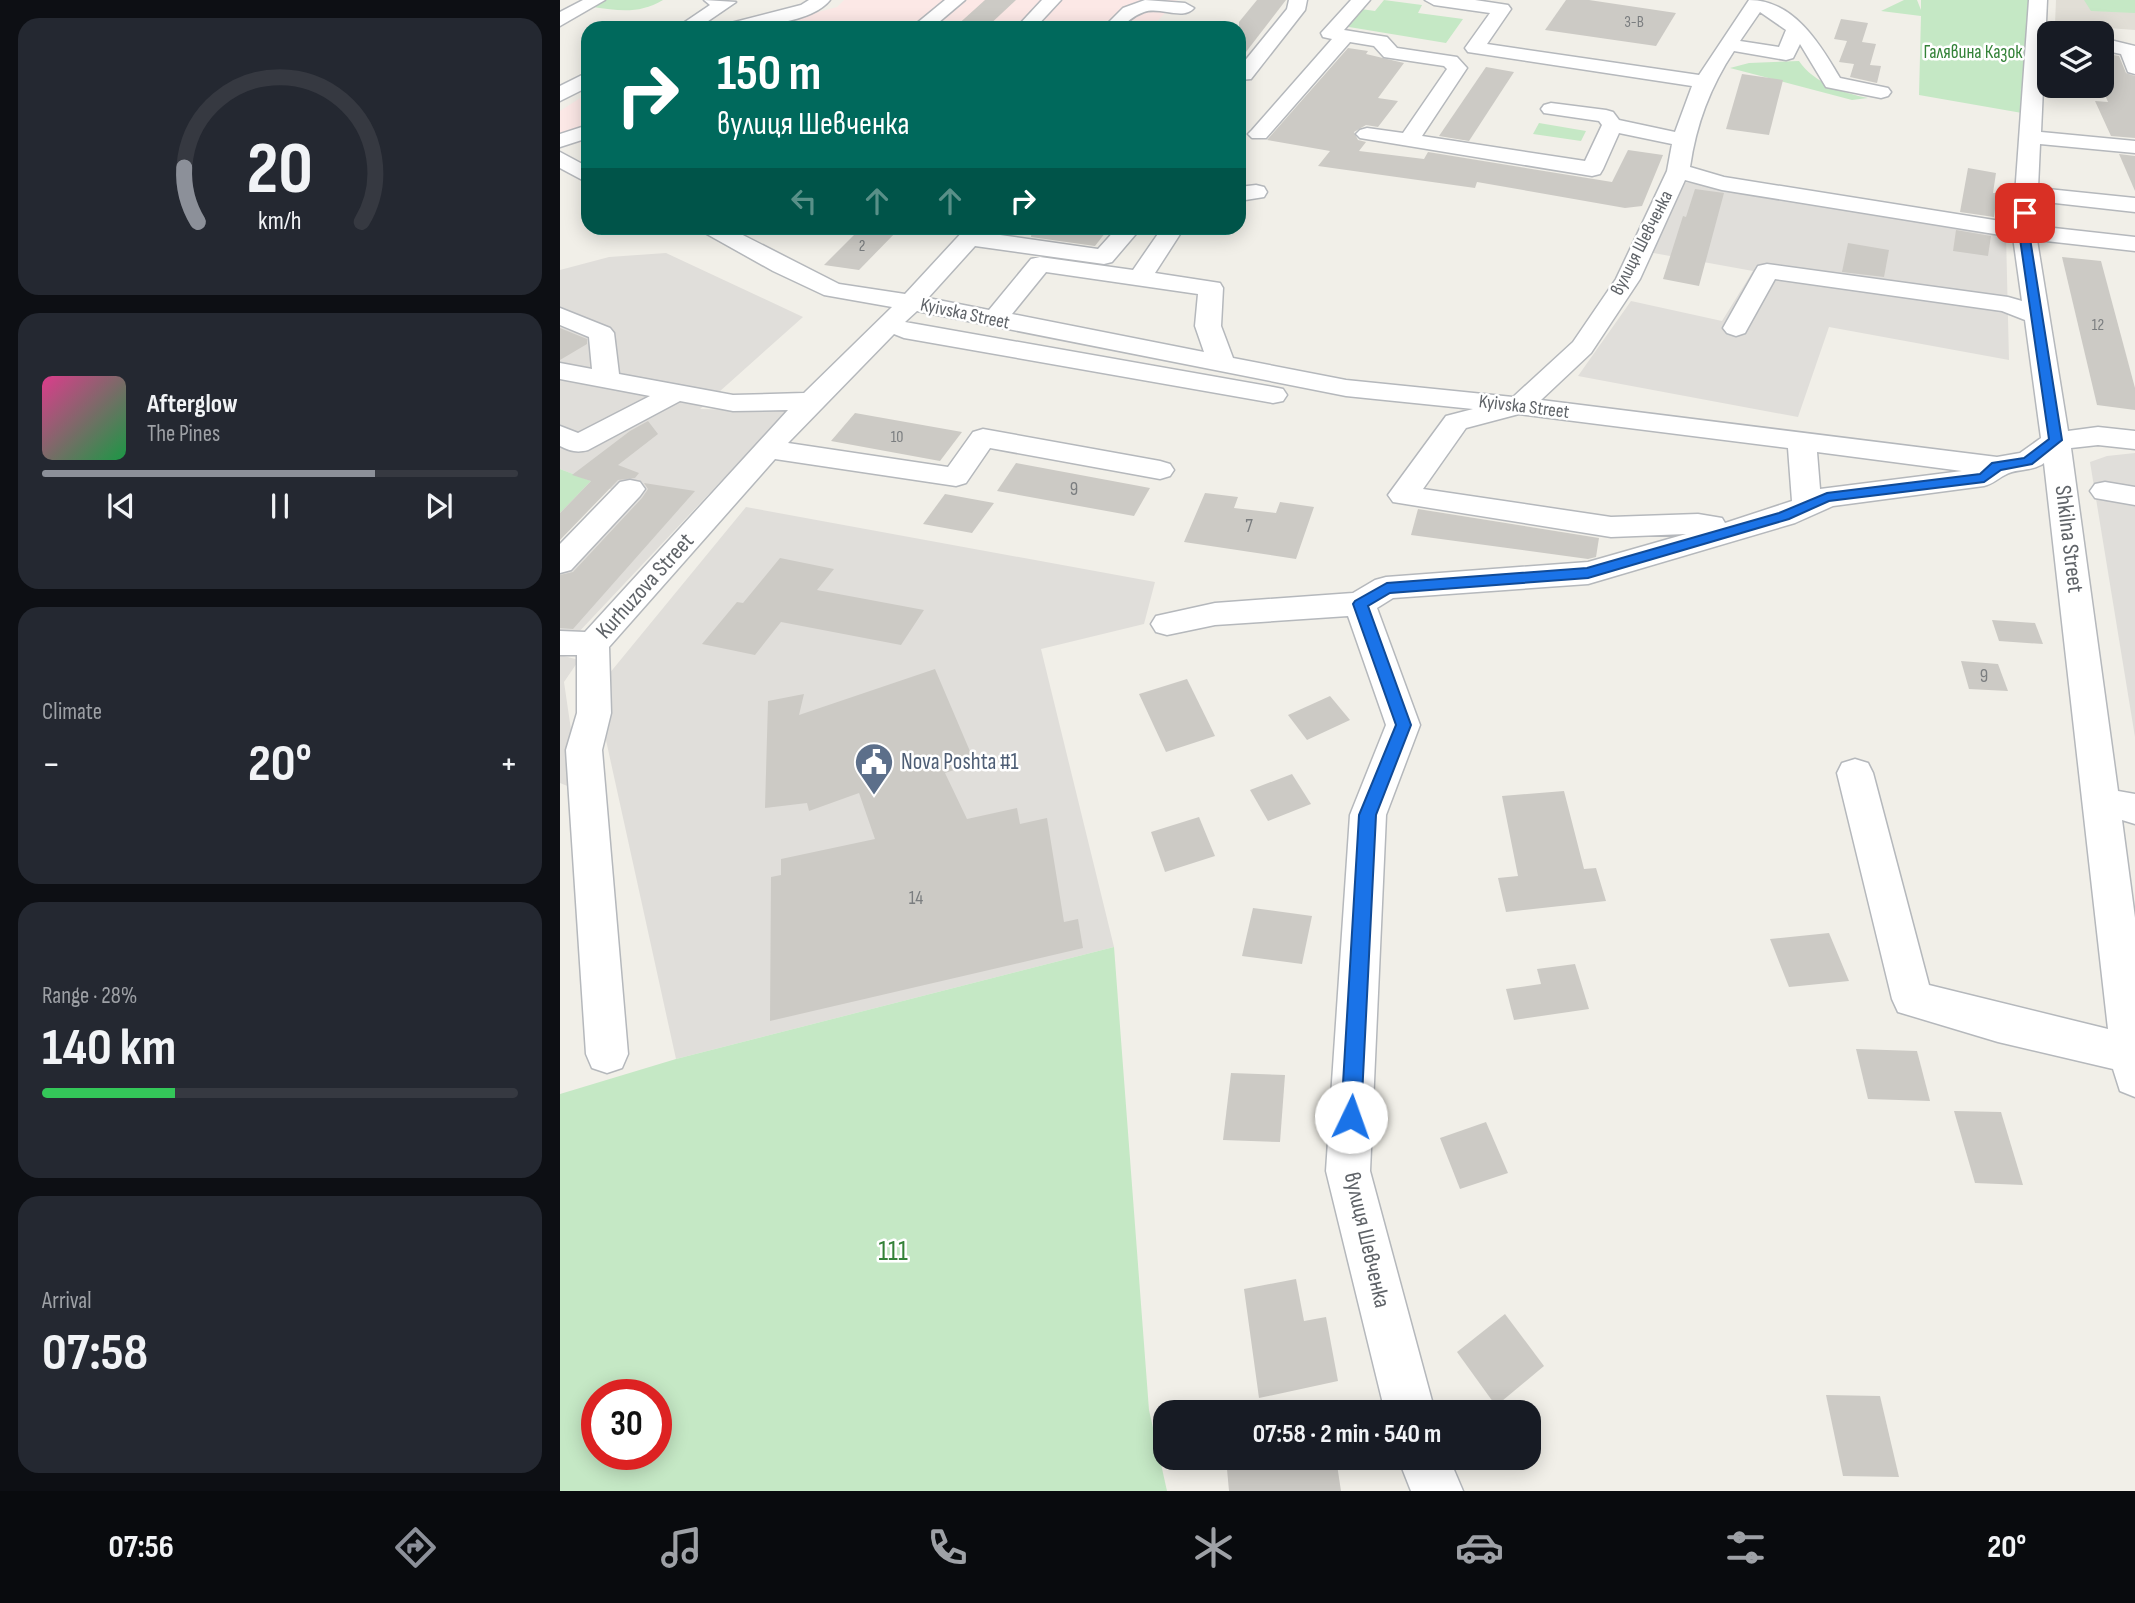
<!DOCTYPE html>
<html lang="en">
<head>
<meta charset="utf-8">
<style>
  :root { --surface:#171b24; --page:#242831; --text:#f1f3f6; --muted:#9ea1a6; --line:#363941; --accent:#8c9099 }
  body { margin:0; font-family:"Sofia Sans Condensed",sans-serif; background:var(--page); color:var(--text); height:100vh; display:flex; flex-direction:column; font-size:26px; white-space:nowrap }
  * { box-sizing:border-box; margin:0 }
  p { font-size:23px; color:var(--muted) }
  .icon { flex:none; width:38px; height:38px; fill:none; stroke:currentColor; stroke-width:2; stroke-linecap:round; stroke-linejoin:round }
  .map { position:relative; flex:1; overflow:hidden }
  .details { display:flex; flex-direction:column; gap:18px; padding:18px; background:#0d0f14; width:560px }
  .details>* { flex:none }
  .hud { position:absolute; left:21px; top:21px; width:665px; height:214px; border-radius:21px; box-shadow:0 4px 18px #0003; background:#00695c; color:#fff; overflow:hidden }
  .fabs { position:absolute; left:1477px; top:21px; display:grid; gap:14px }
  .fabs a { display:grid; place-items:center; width:77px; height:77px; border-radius:14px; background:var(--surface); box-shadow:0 4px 18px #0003; font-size:35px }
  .speed { position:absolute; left:21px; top:1379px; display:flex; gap:14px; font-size:35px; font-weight:700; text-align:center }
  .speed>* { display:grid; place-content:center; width:91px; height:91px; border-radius:50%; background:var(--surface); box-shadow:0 4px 18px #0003; line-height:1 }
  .speed .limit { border:10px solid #d22; background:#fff; color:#111 }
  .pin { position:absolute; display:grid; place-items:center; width:60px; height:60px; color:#fff; margin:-30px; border-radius:14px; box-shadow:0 4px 10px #0006 }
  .me { position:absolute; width:77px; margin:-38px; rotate:3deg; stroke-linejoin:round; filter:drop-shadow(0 0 5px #0008) }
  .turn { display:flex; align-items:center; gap:24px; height:147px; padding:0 21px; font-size:32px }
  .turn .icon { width:91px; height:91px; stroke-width:2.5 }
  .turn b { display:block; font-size:49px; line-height:60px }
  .lanes { display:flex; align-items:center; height:66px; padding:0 21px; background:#0003; justify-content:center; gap:35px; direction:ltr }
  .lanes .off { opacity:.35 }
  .big { font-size:52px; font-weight:700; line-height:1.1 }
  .details .widget { flex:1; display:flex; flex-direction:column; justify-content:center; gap:10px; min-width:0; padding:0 24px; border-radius:21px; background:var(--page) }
  .details .dial { align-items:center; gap:0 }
  .dial svg { height:182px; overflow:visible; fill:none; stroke:var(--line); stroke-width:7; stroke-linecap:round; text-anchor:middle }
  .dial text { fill:var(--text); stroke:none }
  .song { display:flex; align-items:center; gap:21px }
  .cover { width:84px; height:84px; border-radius:10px; background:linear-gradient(135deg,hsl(330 70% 55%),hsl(140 70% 35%)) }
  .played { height:7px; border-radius:4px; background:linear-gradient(90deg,var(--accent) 70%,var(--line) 70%) }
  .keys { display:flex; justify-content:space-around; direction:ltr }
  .heat { display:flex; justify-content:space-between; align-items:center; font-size:38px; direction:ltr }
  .charge { height:10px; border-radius:5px; background:linear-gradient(90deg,#34c759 28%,var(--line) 0) }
  .trip { position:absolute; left:593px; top:1400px; width:388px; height:70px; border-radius:21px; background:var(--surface); box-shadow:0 4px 18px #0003; font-weight:700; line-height:70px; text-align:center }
  .tabs { display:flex; height:112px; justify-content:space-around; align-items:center; background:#090b0e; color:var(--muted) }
  .tabs .icon { width:49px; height:49px }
  .tabs .selected { color:var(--accent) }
  .tabs b { font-size:32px; color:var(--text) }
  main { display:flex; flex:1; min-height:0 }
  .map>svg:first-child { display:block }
  .industrial { fill:#e0deda }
  .education { fill:#e1ded6 }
  .medical { fill:#fce8e6 }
  .green { fill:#c5e8c5; fill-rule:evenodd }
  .building { fill:#cccac5 }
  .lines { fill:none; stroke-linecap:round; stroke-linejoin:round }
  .minor-casing { stroke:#b5b8bc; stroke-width:3 }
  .minor { fill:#fff; fill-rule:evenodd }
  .route { fill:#1a73e8; stroke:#114b97; stroke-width:2 }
  .labels { text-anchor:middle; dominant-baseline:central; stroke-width:5; stroke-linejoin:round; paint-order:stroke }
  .far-number-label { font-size:16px; fill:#7a7d7f }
  .far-park-label { font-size:19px; fill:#348238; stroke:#fff }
  .far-street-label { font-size:19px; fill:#5f6368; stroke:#fff }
  .number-label { font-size:19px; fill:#7a7d7f }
  .street-label { font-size:23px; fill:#5f6368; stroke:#fff }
  .service-label { font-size:23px; fill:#4e5e75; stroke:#fff; text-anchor:start }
  .near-park-label { font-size:28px; fill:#348238; stroke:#fff }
</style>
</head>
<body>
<main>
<section class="details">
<div class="widget dial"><svg viewBox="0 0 100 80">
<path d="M14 69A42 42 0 1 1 86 69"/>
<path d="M14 69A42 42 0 0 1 8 45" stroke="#8c9099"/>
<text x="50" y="56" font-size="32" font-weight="700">20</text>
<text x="50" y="72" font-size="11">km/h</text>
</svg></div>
<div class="widget">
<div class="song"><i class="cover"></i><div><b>Afterglow</b><p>The Pines</p></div></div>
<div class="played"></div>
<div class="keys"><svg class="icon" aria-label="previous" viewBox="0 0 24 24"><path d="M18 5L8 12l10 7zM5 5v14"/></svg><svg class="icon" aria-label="pause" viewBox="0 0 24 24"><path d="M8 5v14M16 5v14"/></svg><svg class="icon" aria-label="next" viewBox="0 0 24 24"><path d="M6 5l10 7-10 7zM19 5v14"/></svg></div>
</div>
<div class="widget"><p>Climate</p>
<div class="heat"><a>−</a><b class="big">20°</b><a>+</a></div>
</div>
<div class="widget"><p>Range · 28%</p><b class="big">140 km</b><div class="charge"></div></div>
<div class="widget"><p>Arrival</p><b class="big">07:58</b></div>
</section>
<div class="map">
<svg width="1575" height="1491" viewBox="0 0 1575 1491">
  <rect width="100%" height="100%" fill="#f1efe8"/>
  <g class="industrial">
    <path d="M1124,182L1446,234L1449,360L1269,327L1238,417L1018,376L1071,301L1162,321L1193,271L1088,252Z"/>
    <path d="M106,253L243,317L140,409L227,411L0,652V551L58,492L0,469V270L49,257Z"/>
    <path d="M1575,453V737L1530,462L1547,456Z"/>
    <path d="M186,507L595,582L584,624L481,649L554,947L116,1059L42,722L44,680Z"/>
    <path d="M0,655L19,660L4,682L20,791L0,783Z"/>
  </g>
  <path class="education" d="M1496,0H1575V30L1495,24Z"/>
  <g class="medical">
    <path d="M284,0H617L591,28H199L277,7Z"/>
    <path d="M28,93V145L0,138V111Z"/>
  </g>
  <g class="green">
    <path d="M46,0H103C79,14 60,11 33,7Z"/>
    <path d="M824,0L862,5L858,13L903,19L886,43L789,27L788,23L801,9L815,11Z"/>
    <path d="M1344,0H1357L1361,10V0H1469L1462,113L1359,95L1361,16L1321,11Z"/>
    <path d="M1524,0H1575V13L1531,11Z"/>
    <path d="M1239,61C1254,83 1283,93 1308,98L1292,100L1170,68L1189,63Z"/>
    <path d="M979,123L1026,131L1021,141L973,134Z"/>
    <path d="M0,469L31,481L0,513Z"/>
    <path d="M554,947L589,1410L607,1491H0V1094L116,1059ZM37,1395H96V1454H37Z"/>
  </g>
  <g class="building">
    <path d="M425,0H456L426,28H394Z"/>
    <path d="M697,0H726L679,61V22Z"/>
    <path d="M1006,0H1029L1116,13L1096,46L985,30Z"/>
    <path d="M1281,19L1308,23L1302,42L1316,44L1310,65L1321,66L1317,83L1290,77L1294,64L1279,62L1287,41L1274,39Z"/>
    <path d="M788,48L808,51L806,54L844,63L818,98L838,101L818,127L806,125L794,132L798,140L806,142L799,151L864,159L868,152L1052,182L1068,150L1103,155L1082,206L1065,208L917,182L915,188L758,166L770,151L707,140Z"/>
    <path d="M1542,53L1559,56L1566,73L1575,76V138L1551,136L1535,101L1548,102L1542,88Z"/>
    <path d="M926,67L954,72L909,141L879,136Z"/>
    <path d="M1182,74L1223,80L1209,135L1166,129Z"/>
    <path d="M1559,154L1575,156V191Z"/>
    <path d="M1408,168L1436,173L1433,193H1437L1434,217L1400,212Z"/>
    <path d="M1135,189L1164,193L1139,286L1103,279L1123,216L1126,217Z"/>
    <path d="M301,228H340L299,270L264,265Z"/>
    <path d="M472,228H549L535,246L471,237Z"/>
    <path d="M1396,230L1431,236L1428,256L1393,251Z"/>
    <path d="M1288,243L1329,250L1324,277L1282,272Z"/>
    <path d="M1502,257L1541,261L1575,388V410L1537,405Z"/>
    <path d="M0,328L27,339V344L0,360Z"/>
    <path d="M295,413L402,432L380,461L271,441Z"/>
    <path d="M88,421L98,434L58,465L79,473L75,478L58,480L0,540V513L31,481L12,475L70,431Z"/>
    <path d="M456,463L590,488L574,516L437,491Z"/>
    <path d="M84,483L135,491L13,629L0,628V575L13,572L82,498L88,489Z"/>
    <path d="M645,493L678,497L674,508L716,513L720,502L754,507L736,559L624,542Z"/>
    <path d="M385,494L434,503L412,533L363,524Z"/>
    <path d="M858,509L1039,538L1036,557L1028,559L851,535Z"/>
    <path d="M220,558L274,569L257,590L364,610L341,645L221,622L195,655L142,644L177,602L183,603Z"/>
    <path d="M1432,620L1475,623L1483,644L1439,641Z"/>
    <path d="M1401,661L1438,664L1448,691L1409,689Z"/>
    <path d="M375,669L415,763L385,773L407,819L457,808L460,824L487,818L504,922L518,919L523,948L210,1021L211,877L221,875V859L315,839L299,793L249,811L247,803L205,808L208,701L244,694L239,715Z"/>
    <path d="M627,679L655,736L606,752L579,694Z"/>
    <path d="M770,696L790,720L747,740L728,715Z"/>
    <path d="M732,774L751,804L708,821L690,790Z"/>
    <path d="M1004,791L1024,869L1036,868L1046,901L946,912L938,878L958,876L942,796Z"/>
    <path d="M639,817L655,856L605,872L591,832Z"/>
    <path d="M693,908L752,916L742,964L682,956Z"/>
    <path d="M1269,933L1289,981L1229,987L1210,939Z"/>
    <path d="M1015,964L1029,1009L954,1020L946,989L981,984L977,969Z"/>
    <path d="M1296,1049L1357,1051L1370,1101L1308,1099Z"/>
    <path d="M671,1073L725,1075L720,1142L663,1140Z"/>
    <path d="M1394,1111L1441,1112L1463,1185L1415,1183Z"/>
    <path d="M926,1122L948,1173L900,1189L880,1138Z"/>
    <path d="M736,1279L744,1321L766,1317L778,1381L699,1398L684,1289Z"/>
    <path d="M945,1314L984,1366L936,1406L897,1352Z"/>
    <path d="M1266,1395L1320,1396L1339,1477L1283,1476Z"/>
    <path d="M666,1458H776L781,1491H669Z"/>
  </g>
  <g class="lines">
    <g class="minor-casing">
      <g id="minor">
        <path d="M23,0H45L0,26V12Z"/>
        <path d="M144,0L176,2L138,28H116L150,5Z"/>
        <path d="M249,0H270C252,23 193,28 165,28L167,24L241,5Z"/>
        <path d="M385,0H405L372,28H351Z"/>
        <path d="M482,0H501L475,28H456Z"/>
        <path d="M585,0L625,3L634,8C623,21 600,6 584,12C562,20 572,28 543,28L563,8Z"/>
        <path d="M729,0H747L745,10L691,79L679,80V68L727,9Z"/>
        <path d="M791,0H810L784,30L827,37L837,48L897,57L907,68L862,136L1025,161L1042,125L1039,121L984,113L981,109L984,105L991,103L1046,110L1053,112L1059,120L1115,132L1132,86L908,52L905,48L930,13L874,5L865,0H915L948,5L951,9L927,44L1139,75L1189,0C1233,0 1259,42 1280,78L1328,88L1331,92L1328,96L1321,98L1266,87L1240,44L1233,58L1226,60L1174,51C1150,87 1136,125 1130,167L1164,177L1453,223L1469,0H1487L1481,132L1575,141V153L1480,144L1478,188L1575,198V212L1477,201L1476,226L1575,237V251L1477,240L1508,431L1538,427L1575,431V449L1538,445L1511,448L1558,791L1575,794V824L1562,820L1575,918V1097L1560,1091L1553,1069L1438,1042L1338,1012L1332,999L1277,773L1282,763L1295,759L1308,763L1313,773L1369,985L1548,1029L1484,463C1472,472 1457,468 1445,475C1437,479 1433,484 1424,486L1273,506L1235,523L1028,584L833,598L817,608L860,725L826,815L810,1171L875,1412H825L766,1171L790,815L826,725L788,616L655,625L607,635L596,632L591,624L596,616L655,603L793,593L815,580L826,577L1028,562L1126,534L1051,537L833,502L828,495L886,416L913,409L786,396L357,311L345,322L713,387L723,389L727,395L723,401L713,403L344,338L334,334L228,443L388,467L413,432L423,429L600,461L610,464L614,470L610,476L600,479L430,448L406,483L396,486L215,459L49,647L51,713L42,750L68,1054L62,1068L47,1073L32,1068L26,1054L6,750L17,713V655H0V631L25,632L228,410L173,411L120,401L28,450C17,453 10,451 0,446V426L18,433L90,396L0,379V363L32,369L29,337L0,325V308L50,328L54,333L59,374L173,395L244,393L332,307L264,295L213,271L145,233L142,228H169L279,284L345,294L406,228H429L426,233L538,249L557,228H581L552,262L544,264L415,246L368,298L429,310L471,259L480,257L573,270L602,228H624L595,273L660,283L663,288L661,326L673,358L786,380L953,397L1013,342L1056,279L1107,171L1112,144L1059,133L1043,169L1040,174L1032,176L800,138L796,134L800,130L807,128L843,133L887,69L884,66L824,57L814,46L790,42L706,138H692L688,134L692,130L772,39L763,37L761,33ZM1200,12L1226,30L1219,47L1180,41ZM1125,180L1162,190L1453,237L1462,301L1448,297L1207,264L1198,266L1195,271L1163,328L1167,333L1176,336L1185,333L1215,279L1442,311L1465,320L1481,438L1460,453L1437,457L981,400L1031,353L1080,279ZM486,272L638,294L635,326L644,352L452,314ZM959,414L1228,448L1232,501L1165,523L1162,518L1138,514L1051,517L863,489L906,428ZM1257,452L1402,471L1260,489Z"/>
        <path d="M1542,38L1575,46V74L1568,72L1561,54L1542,50Z"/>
        <path d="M28,72V87L0,101V86Z"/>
        <path d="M28,125V138L0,147V134Z"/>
        <path d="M0,152L28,167V183L0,168Z"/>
        <path d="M696,185L704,187L707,192L704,197L679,201V187Z"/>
        <path d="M70,480L80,482L85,489L80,496L11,570L0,573V544L60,482Z"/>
        <path d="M1545,482L1575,487V505L1535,498L1530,491L1535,484Z"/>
        <path d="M838,1458H889L903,1491H851Z"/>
      </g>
    </g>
    <use href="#minor" class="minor"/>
  </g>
  <path class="route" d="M1461,210L1470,213L1469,232L1502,440L1472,464L1441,470L1424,482L1269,501L1229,519L1028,578L830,593L808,606L851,725L816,815L801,1117L798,1123L791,1126L784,1123L781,1117L799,815L836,725L793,604L795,601L827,583L1027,568L1219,513L1267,493L1420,474L1432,463L1464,458L1489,439L1459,232Z"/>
  <defs>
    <g id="civic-pin" transform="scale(2.0125)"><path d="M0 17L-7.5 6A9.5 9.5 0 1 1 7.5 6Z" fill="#5c6f8a" stroke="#fff"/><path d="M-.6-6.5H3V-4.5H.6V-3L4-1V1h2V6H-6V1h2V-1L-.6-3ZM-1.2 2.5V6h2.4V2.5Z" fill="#fff"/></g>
  </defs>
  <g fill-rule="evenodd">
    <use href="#civic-pin" x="314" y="762"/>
  </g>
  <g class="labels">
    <g class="far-number-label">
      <text x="1074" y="22">3-В</text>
      <text x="302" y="246">2</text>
      <text x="1538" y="325">12</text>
      <text x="337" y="437">10</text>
    </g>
    <g class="far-park-label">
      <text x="1413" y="52">Галявина Казок</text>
    </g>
    <g class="far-street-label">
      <text transform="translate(1082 243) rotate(-63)">вулиця Шевченка</text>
      <text transform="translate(405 314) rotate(12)">Kyivska Street</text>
      <text transform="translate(964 407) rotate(7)">Kyivska Street</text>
    </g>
    <g class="number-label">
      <text x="514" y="489">9</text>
      <text x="689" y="526">7</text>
      <text x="1424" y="676">9</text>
      <text x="356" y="898">14</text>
    </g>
    <g class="street-label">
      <text transform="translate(1509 539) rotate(83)">Shkilna Street</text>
      <text transform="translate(85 586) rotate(-48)">Kurhuzova Street</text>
      <text transform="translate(807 1240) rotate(77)">вулиця Шевченка</text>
    </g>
    <g class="service-label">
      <text x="341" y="762">Nova Poshta #1</text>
    </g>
    <g class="near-park-label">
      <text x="333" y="1251">111</text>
    </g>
  </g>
</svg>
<div class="fabs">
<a><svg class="icon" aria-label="layers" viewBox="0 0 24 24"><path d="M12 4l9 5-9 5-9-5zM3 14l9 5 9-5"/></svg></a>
</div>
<div class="speed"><div class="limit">30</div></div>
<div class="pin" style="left:1465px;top:213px;background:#d93025"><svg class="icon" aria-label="arrive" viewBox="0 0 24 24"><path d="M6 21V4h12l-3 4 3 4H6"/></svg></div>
<svg class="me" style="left:791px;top:1117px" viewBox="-20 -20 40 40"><circle r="19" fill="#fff"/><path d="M0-13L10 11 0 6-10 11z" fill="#1a73e8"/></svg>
<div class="trip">07:58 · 2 min · 540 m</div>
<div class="hud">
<div class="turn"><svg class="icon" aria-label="right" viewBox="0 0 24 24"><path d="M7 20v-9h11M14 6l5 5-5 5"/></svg><div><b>150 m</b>вулиця Шевченка</div></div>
<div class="lanes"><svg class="icon off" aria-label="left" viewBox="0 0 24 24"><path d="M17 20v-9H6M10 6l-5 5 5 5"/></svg><svg class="icon off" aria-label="ahead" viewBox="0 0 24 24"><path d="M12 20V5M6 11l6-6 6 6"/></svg><svg class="icon off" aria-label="ahead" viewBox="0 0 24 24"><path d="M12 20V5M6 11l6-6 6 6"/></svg><svg class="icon" aria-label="right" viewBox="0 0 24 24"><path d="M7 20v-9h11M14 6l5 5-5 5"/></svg></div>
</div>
</div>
</main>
<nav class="tabs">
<b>07:56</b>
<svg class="icon selected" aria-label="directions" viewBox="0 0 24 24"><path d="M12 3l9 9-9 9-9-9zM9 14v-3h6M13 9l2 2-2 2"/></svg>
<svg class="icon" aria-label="music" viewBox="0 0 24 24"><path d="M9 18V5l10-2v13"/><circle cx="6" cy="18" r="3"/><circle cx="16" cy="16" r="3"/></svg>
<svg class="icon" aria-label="phone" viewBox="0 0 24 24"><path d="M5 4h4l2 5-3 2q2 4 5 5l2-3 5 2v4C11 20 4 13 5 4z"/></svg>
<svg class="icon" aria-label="climate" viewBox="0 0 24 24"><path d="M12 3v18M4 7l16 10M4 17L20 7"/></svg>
<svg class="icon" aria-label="car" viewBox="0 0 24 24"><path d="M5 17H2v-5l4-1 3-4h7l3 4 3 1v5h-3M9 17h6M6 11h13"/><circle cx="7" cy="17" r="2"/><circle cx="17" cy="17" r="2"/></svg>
<svg class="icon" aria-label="filters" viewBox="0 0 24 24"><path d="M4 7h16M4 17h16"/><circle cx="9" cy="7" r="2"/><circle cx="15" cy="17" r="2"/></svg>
<b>20°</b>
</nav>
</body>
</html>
